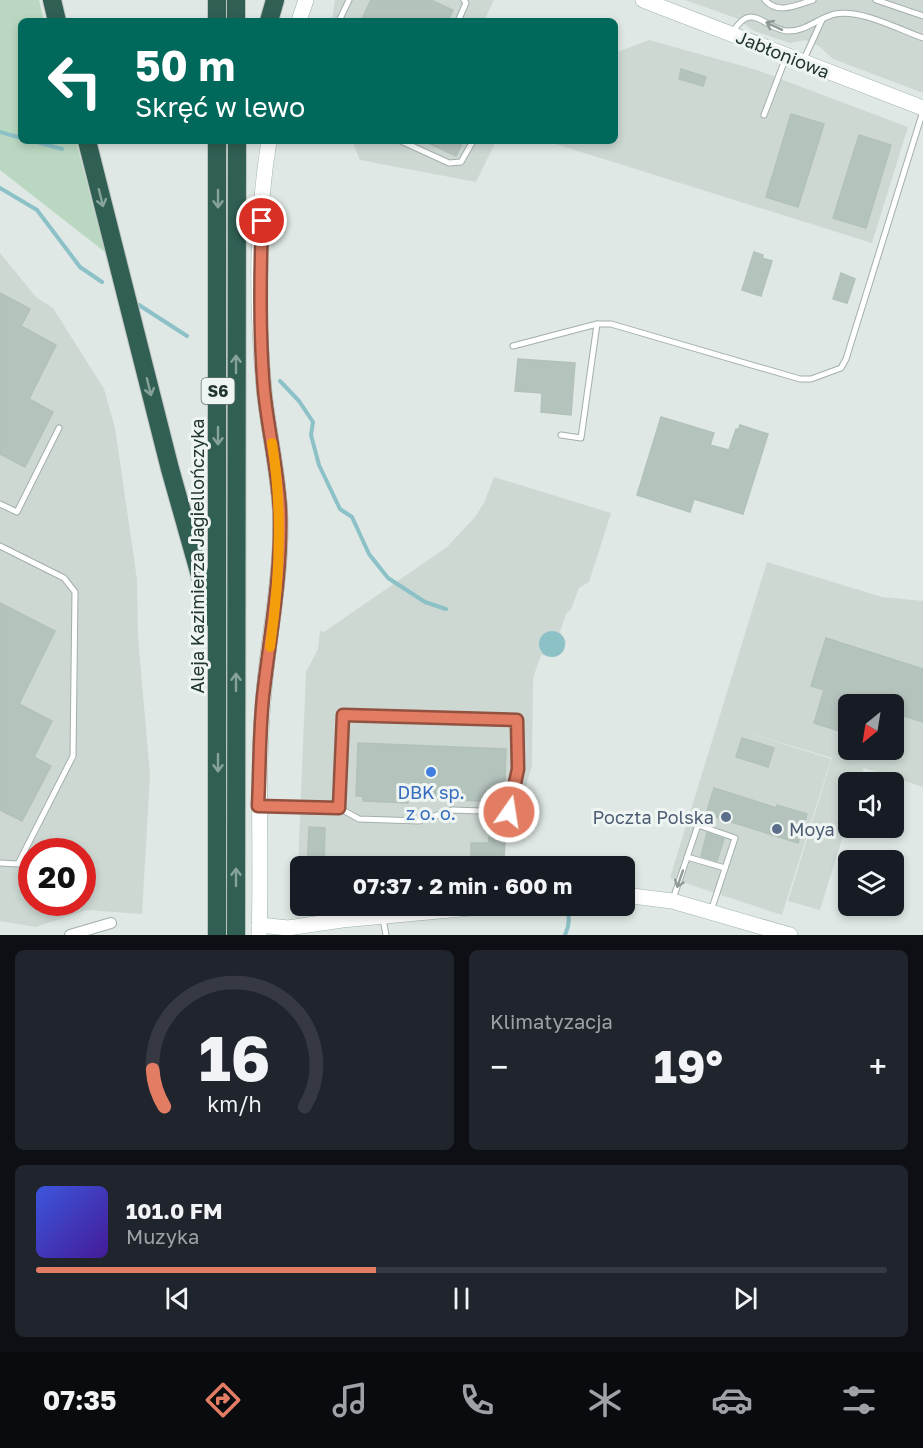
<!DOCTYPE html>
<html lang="pl">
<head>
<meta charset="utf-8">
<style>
  :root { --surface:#171b24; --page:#20242c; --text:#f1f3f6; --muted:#9ea1a6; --line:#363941; --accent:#e27d63 }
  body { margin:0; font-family:"Golos Text",sans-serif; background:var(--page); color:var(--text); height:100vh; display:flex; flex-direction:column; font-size:22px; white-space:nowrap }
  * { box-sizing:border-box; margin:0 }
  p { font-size:20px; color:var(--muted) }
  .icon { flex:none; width:33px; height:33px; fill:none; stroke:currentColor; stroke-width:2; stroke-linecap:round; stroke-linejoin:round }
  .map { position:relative; height:935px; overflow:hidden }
  .panel { display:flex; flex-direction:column; gap:15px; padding:15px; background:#0d0f14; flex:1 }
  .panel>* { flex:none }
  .guide { position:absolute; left:18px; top:18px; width:600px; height:126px; border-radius:9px; box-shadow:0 3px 9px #0003; background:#00695c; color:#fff; overflow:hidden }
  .needle { width:39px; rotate:210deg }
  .tools { position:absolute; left:838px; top:694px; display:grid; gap:12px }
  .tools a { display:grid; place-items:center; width:66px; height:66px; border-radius:9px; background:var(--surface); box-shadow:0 3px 9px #0003; font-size:30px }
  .speed { position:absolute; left:18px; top:838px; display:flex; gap:12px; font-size:30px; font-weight:700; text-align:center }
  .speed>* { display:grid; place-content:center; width:78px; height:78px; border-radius:50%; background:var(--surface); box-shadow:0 3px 9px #0003; line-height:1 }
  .speed .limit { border:9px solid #d22; background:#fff; color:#111 }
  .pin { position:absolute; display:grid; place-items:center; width:51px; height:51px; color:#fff; margin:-26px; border:3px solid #fff; border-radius:50%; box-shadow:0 2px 6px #0007 }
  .me { position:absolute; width:66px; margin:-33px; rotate:13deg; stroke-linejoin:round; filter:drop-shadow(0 0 4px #0008) }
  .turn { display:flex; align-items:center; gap:21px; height:126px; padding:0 18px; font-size:27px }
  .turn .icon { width:78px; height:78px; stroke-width:2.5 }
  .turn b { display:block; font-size:42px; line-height:51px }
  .big { font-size:45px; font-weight:700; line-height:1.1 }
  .panel .widget { flex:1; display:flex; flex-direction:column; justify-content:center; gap:9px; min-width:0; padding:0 21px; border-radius:9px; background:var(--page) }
  .panel .dial { align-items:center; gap:0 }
  .dial svg { height:156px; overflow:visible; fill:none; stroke:var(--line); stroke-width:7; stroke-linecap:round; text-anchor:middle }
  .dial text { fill:var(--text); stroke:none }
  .song { display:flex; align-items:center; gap:18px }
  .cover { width:72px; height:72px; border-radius:9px; background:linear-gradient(135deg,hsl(230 70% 55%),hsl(260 70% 35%)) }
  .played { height:6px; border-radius:3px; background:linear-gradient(90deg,var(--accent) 40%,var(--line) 40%) }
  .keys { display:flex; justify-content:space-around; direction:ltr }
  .heat { display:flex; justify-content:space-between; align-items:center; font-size:33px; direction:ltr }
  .panel .tiles { flex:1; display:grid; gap:15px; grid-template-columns:1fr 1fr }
  .widget:last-child { grid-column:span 2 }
  .trip { position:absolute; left:290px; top:856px; width:345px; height:60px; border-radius:9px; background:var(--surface); box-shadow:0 3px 9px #0003; font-weight:700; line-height:60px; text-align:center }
  .tab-bar { display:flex; height:96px; justify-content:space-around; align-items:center; background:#090b0e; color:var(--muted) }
  .tab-bar .icon { width:42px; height:42px }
  .tab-bar .active { color:var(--accent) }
  .tab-bar b { font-size:27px; color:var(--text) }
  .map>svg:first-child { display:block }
  .built { fill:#cdd8d3; fill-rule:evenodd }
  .green { fill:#bad8c1 }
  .water { fill:#8cc1c8 }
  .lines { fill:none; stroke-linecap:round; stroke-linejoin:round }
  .stream { stroke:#8cc1c8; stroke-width:4 }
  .building { fill:#b5c3bd; stroke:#b2c1ba; stroke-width:1.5 }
  .lane-casing { stroke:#a3afaa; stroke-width:7 }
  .street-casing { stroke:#a3afaa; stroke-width:12 }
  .secondary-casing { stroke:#9fb3ab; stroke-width:16 }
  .highway-casing { stroke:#bdc3c1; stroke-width:20 }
  .lane { stroke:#fff; stroke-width:5 }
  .street { stroke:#fff; stroke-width:10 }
  .secondary { stroke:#fff; stroke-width:15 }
  .highway { stroke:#315f54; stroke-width:18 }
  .oneway { stroke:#909a98 }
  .oneway2 { stroke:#86a29b }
  .route-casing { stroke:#935140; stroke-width:15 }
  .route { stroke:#e27d63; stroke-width:10 }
  .slow { stroke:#f59e0b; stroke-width:10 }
  .shop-dot { fill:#3f7fe0; stroke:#eff5f2; stroke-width:2 }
  .service-dot { fill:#5c6f8a; stroke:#eff5f2; stroke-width:2 }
  .labels { text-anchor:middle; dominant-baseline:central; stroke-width:6; stroke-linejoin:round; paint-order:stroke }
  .shield { fill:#eff5f2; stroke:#606f6a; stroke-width:1.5 }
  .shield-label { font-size:16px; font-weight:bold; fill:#223630 }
  .street-label { font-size:18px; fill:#223630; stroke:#eff5f2 }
  .shop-label { font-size:18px; fill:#366cbe; stroke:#eff5f2 }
  .service-label { font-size:18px; fill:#4e5e75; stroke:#eff5f2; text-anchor:end }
</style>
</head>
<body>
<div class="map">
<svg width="923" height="935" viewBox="0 0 923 935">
  <rect width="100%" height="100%" fill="#dfe8e4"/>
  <g class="built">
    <path d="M335,0H494L484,21H332Z"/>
    <path d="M685,0H923V93L833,59L819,46L805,40L790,43L754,31L736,18Z"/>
    <path d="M649,40L757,70L908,127L872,243L546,141H615V53Z"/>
    <path d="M352,141H496L476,182L360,160Z"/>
    <path d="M0,253L36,297L53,308L104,389L115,428L137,579L138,637L150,775L142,914L87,910L36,927L0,921ZM32,852H82V903H32Z"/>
    <path d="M494,477L611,513L589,582L579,588L571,609L566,614L560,632L566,641L564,651L555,657L541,655L533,678L532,766L509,840H505L504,867H300V894L297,891L306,672L318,649L320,631L324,632L447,547L475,517L484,503Z"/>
    <path d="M767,562L882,597L923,601V787L864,768L859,783H849V816L820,910L788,901L832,758L742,731L831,759L782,915L670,878ZM849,705H894V750H849Z"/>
  </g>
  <path class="green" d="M0,0H39L44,21H21V141H76L105,252L0,170Z"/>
  <circle class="water" cx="552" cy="644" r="13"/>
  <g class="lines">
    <g class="stream">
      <path d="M0,132L21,138"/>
      <path d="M33,141L62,149"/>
      <path d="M0,188L37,210L80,267L102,282"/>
      <path d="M139,305L187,336"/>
      <path d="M280,381L299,401L313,422L311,435L319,465L340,509L352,517L369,554L388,578L425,602L446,609"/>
      <path d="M565,935C570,925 570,916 566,906"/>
    </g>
  </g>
  <g class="building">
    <path d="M371,0H431L453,10L448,21H361Z"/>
    <path d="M681,69L706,77L703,86L679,79Z"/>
    <path d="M791,114L824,124L798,207L766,197Z"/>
    <path d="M859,135L891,145L866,228L833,218Z"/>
    <path d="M424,141H463L456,156Z"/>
    <path d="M754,252L763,255L762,258L772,261L761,296L742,290Z"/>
    <path d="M841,273L855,279L847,303L833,299Z"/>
    <path d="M0,293L30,309L21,326L56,345L29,399L53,412L25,467L0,454Z"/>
    <path d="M518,359L575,363L571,415L541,412L542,393L515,391Z"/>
    <path d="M661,417L714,433L710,445L729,450L736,429L738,430L740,425L768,434L743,514L694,499L690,512L637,495Z"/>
    <path d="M0,603L55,631L19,704L52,721L34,757L51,766L22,821L0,810Z"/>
    <path d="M826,638L923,669V722L894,713V705H868L854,701L853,705H849V734L814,723L824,690L811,686Z"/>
    <path d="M742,738L774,748L768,767L736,757Z"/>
    <path d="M358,743L506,749L504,802L408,798V803L363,801V796H356Z"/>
    <path d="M714,788L777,808V805L807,814L798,843L706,814Z"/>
    <path d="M309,827L325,828L324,867H307Z"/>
    <path d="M707,833L724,839L717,861L701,856Z"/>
    <path d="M489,837L505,838L504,863H487L486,867H471V843H489Z"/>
  </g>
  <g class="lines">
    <g class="lane-casing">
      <g id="lane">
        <path d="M765,0C778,15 797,5 813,0"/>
        <path d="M876,0L923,16"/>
        <path d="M339,21L349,0"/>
        <path d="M458,21L466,3L464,0"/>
        <path d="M733,32C752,0 764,29 787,31C805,32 818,18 835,14C861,9 898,29 923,38"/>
        <path d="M804,59L822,20"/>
        <path d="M764,115L786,57"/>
        <path d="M401,141L449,163L461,162L473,141"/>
        <path d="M513,346L597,324H611L800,379H811L841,368L846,359L923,111"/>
        <path d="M561,435L581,438L597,324"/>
        <path d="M0,504L17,512L59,428"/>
        <path d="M0,546L64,578L75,592L73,756L18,864L0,863"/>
        <path d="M263,806L339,808L359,819L419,821L453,810L509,812L518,769L517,720L343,715L339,808"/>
        <path d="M687,857L725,868"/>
        <path d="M673,899L698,825L735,838L711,911"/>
        <path d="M383,919L386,935"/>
      </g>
    </g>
    <g class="street-casing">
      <path id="street" d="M70,935L111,923"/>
    </g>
    <g class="secondary-casing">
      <g id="secondary">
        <path d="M643,0L923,108"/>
        <path d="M299,21L306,0"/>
        <path d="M624,895L672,901L790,935"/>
        <path d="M259,925L288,928L342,920L493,906"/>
        <path d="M259,935C262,854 256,772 264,691C269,631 283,571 280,511C278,470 268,430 264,389C257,310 256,220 269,141"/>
      </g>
    </g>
    <g class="highway-casing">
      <g id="highway">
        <path d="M52,0L57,21"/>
        <path d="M236,0V21"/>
        <path d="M217,21V0"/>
        <path d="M269,21L275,0"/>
        <path d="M87,141L170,469L212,618"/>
        <path d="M217,935V141"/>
        <path d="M236,935L237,141"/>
      </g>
    </g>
    <use href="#lane" class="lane"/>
    <use href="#street" class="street"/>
    <use href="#secondary" class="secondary"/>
    <use href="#highway" class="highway"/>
  </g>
  <defs><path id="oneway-shaft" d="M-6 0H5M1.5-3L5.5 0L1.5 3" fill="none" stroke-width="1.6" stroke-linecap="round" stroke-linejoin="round" transform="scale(1.5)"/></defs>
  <g class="oneway">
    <use href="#oneway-shaft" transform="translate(774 26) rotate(-155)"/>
    <use href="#oneway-shaft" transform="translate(680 879) rotate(109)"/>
  </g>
  <g class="oneway2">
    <use href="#oneway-shaft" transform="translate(101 198) rotate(76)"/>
    <use href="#oneway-shaft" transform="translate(218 199) rotate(90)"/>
    <use href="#oneway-shaft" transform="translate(236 364) rotate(-90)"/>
    <use href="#oneway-shaft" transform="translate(149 387) rotate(76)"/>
    <use href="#oneway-shaft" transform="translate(218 436) rotate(90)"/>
    <use href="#oneway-shaft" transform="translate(236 682) rotate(-90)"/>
    <use href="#oneway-shaft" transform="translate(218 763) rotate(90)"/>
    <use href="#oneway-shaft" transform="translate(236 877) rotate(-90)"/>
  </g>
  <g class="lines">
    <g class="route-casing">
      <path id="route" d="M262,221C260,277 259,334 264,390C268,430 278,470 280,511C282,571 271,629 264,688C259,727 260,767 258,806L339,808L343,715L517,720L518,769L509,812"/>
    </g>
    <use href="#route" class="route"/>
    <path class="slow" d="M270,647C280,579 283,511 272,443"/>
  </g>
  <circle class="shop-dot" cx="431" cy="772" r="6"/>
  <g class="service-dot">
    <circle cx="726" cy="817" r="6"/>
    <circle cx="777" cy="829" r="6"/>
  </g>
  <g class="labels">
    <rect class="shield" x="201.5" y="378" width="33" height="26" rx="4.5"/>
    <g class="shield-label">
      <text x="218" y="391">S6</text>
    </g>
    <g class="street-label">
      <text transform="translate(783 54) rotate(22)">Jabłoniowa</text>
      <text transform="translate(197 556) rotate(-90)">Aleja Kazimierza Jagiellończyka</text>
    </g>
    <g class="shop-label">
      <text x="431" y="792">DBK sp.<tspan x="431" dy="21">z o. o.</tspan></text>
    </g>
    <g class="service-label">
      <text x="714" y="817">Poczta Polska</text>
      <text x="789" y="829" text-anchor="start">Moya</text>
    </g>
  </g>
</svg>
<div class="tools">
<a><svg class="needle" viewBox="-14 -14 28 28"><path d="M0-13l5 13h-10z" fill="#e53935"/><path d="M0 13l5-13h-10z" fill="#9ea1a6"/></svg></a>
<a><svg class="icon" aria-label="sound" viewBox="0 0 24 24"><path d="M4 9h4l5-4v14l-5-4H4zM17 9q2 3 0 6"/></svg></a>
<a><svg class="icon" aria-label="layers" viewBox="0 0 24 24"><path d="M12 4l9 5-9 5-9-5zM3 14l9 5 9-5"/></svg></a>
</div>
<div class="speed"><div class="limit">20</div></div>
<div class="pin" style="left:262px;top:221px;background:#d93025"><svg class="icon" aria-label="arrive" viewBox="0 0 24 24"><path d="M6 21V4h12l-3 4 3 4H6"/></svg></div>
<svg class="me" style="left:509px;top:812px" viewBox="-20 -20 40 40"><circle r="17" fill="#e27d63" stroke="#fff" stroke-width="3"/><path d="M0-11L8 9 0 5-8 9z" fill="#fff"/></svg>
<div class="trip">07:37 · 2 min · 600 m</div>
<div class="guide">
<div class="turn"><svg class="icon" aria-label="left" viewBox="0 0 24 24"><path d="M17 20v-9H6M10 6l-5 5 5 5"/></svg><div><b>50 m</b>Skręć w lewo</div></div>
</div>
</div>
<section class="panel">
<div class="tiles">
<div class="widget dial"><svg viewBox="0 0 100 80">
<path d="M14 69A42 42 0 1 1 86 69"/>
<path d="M14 69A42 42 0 0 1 8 50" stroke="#e27d63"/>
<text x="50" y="56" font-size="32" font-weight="700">16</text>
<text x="50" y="72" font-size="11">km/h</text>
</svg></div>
<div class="widget"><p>Klimatyzacja</p>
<div class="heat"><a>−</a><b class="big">19°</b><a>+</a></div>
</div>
<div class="widget">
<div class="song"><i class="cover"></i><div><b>101.0 FM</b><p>Muzyka</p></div></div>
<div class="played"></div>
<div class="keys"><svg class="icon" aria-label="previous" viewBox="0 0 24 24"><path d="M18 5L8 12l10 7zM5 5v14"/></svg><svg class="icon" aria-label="pause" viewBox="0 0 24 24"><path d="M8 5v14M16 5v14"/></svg><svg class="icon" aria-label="next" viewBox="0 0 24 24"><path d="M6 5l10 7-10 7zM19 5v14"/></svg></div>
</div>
</div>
</section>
<nav class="tab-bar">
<b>07:35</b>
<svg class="icon active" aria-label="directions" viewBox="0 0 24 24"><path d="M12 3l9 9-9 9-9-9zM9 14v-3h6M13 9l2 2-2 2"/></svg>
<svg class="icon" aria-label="music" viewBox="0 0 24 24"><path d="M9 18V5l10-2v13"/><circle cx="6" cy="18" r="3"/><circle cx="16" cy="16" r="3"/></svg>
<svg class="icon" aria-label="phone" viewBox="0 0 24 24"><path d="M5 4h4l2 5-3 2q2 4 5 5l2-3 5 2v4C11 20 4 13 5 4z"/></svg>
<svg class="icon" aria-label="climate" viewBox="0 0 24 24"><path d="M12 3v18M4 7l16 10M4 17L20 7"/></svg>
<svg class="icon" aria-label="car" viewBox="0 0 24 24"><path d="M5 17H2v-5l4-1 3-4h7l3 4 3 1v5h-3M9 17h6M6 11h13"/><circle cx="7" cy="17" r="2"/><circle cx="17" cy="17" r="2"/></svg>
<svg class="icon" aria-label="filters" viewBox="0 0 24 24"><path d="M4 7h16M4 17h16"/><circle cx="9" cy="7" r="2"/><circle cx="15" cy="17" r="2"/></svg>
</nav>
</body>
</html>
